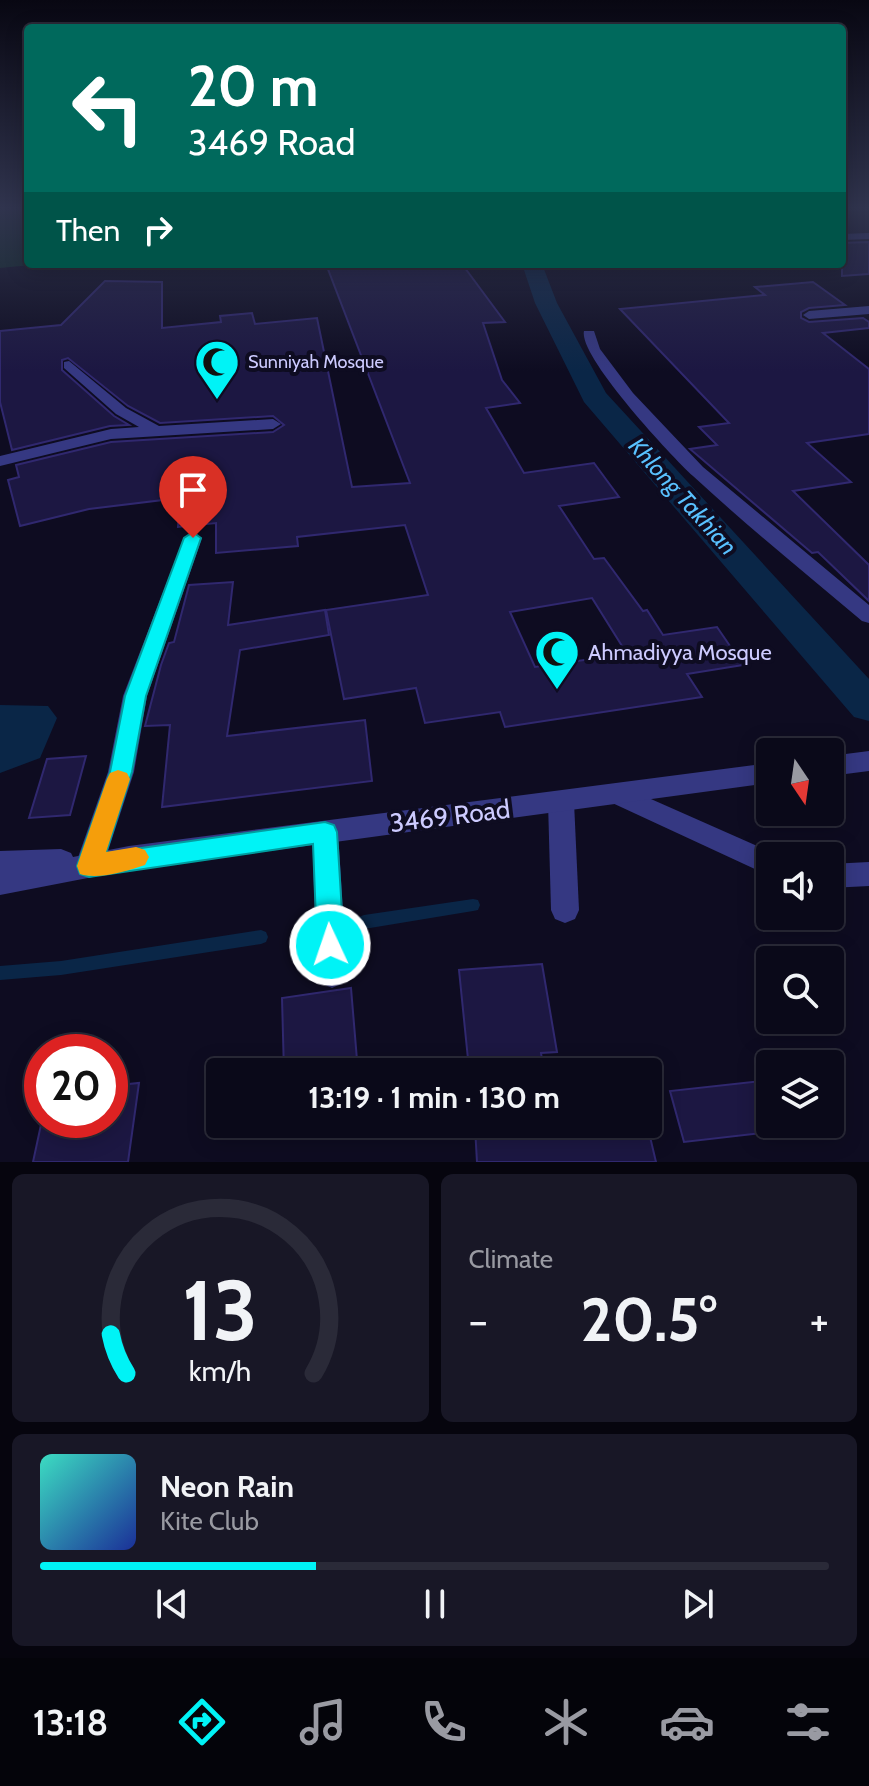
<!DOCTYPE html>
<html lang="en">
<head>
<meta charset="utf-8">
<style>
  :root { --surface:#0a0919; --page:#181726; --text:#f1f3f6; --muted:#999aa2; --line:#2a2a38; --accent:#00f3f6 }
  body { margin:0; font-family:Cabin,sans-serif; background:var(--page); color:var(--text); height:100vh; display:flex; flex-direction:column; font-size:30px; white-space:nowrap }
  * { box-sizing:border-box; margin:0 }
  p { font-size:26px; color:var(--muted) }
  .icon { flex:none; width:44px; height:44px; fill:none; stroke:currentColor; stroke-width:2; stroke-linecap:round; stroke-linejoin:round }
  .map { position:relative; height:1162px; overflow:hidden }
  .side { display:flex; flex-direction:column; gap:12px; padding:12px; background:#06050e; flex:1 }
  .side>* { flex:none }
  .top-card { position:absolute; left:24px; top:24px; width:822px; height:244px; border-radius:8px; box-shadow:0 4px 20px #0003,0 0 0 2px var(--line); background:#00695c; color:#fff; overflow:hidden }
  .needle { width:52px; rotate:167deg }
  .tools { position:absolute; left:756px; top:738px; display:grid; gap:16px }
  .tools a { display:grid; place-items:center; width:88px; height:88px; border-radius:8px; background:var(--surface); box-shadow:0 4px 20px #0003,0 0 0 2px var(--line); font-size:40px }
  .speed { position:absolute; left:24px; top:1034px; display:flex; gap:16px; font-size:40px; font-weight:700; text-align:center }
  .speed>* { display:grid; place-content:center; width:104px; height:104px; border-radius:50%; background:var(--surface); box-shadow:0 4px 20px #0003,0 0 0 2px var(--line); line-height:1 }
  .speed .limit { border:12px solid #d22; background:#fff; color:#111 }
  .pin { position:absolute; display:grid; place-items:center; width:68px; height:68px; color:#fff; margin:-82px -34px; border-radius:50% 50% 50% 0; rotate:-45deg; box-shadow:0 0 8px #0007 }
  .pin .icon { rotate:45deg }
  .me { position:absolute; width:88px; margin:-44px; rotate:357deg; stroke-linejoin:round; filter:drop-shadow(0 0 6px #0008) }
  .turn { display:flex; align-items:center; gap:28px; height:168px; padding:0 32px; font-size:36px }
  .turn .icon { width:104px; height:104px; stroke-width:2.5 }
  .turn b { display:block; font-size:56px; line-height:68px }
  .then { display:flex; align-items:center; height:76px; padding:0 32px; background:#0003; gap:16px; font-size:30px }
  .big { font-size:60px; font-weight:700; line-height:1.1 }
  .side .tile { flex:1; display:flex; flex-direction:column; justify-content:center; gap:12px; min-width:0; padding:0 28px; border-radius:12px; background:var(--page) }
  .side .dial { align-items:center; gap:0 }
  .dial svg { height:208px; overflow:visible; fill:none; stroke:var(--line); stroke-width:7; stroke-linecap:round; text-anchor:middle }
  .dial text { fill:var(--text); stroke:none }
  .song { display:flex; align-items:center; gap:24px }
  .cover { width:96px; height:96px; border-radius:12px; background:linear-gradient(135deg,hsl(170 70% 55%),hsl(230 70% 35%)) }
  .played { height:8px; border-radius:4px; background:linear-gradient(90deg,var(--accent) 35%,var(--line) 35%) }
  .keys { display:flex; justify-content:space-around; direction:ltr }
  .heat { display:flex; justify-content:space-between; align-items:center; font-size:44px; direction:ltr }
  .side .tiles { flex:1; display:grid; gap:12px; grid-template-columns:1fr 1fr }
  .tile:last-child { grid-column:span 2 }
  .trip { position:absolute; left:206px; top:1058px; width:456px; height:80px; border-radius:8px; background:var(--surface); box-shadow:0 4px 20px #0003,0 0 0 2px var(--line); font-weight:700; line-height:80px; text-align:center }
  .tabs { display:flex; height:128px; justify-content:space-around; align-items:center; background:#04040a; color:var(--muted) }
  .tabs .icon { width:56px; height:56px }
  .tabs .selected { color:var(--accent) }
  .tabs b { font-size:36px; color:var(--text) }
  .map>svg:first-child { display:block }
  .green { fill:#0f2b27 }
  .water { fill:#0a2647 }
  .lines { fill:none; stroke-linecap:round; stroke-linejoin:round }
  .stream { fill:#0a2647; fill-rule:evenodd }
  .canal { fill:#0a2647; fill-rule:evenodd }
  .building { fill:#1c1742; stroke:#30286f; stroke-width:2; fill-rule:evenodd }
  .service { fill:#353882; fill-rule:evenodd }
  .minor { fill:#353882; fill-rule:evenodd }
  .tertiary { fill:#353882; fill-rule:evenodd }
  .route { fill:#00f3f6; stroke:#009ea0; stroke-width:2 }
  .slow { fill:#f59e0b }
  .labels { text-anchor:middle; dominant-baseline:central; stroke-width:8; stroke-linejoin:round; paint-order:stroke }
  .far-poi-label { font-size:18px; fill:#cdcbff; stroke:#0e0c21; text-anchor:start }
  .poi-label { font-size:22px; fill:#cdcbff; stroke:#0e0c21; text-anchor:start }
  .water-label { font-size:24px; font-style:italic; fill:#59c1ff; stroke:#0e0c21 }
  .near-street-label { font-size:26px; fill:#cdcbff; stroke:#0e0c21 }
</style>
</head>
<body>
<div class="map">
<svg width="869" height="1162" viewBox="0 0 869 1162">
  <rect width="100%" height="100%" fill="#0e0c21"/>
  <path class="green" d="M0,208H28V264H42L0,268Z"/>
  <path class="water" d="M0,705L48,706L57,718L40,758L0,773Z"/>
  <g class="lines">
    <g class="stream">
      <path d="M473,899L478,900L480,905L478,910L473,911L364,929L359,927L357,922L359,917L364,915Z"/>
      <path d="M261,930L266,932L268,937L266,942L261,944L61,975L0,980V966L61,961Z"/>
    </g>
    <path class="canal" d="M522,264H542L557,303L606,393L869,679V721L854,717L584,402L535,303Z"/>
  </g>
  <g class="building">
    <path d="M869,242V274L842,276V243Z"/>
    <path d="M326,264H404L407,269L462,264L505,322L483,323L502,380L520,403L486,408L524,473L594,463L619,497L559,506L594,559L604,558L643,611L647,610L663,635L717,627L743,665L687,674L702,697L505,727L500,712L425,723L416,688L344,699L326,610L428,595L405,525L297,537L298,546L216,553V523L178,527L180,498L89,509L20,526L8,480L19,477L16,465L111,442L273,432L284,425L273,416L160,423L128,406L68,358L62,360V370L114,416L129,425L110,426L12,450L0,402V331L61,325L105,281L162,282V328L221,322L220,316L252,313L255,324L317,318L352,487L410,483ZM592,598L627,654L535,667L510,612Z"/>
    <path d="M813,282L845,305L809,308L801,312V318L809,322L863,318L869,322V328L823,333L869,369V434L807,443L851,482L793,491L869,565V601L818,552L812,553L690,449L717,445L699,427L729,423L620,309L765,295L755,287Z"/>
    <path d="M233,582L228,625L325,610L329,635L240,650L227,736L365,720L372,781L162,807L170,725L145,726L161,665L169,643L174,642L189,585Z"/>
    <path d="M86,756L70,815L29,818L47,759Z"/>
    <path d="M542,964L557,1052L541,1053L544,1072H426L469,1069L459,970Z"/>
    <path d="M351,988L358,1072H284L282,998Z"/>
    <path d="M770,1080V1132L684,1142L670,1091Z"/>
    <path d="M139,1083L128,1162H33L42,1120H110V1086Z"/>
    <path d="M387,1124H647L656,1162H477L475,1127L387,1133Z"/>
  </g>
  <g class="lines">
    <g class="service">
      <path d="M869,233V239L842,240V234Z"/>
      <path d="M869,306V314L809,319L803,315L809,311Z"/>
      <path d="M584,331H594L600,349L633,393L703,467L869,605V623L862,621C805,573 747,526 693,476C671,456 578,356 584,331Z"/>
      <path d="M561,791L570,795L574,802L579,910L575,919L565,923L555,919L551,910L548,802L552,795Z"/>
      <path d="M325,821L334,824L338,832L347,973L343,983L332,988L321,983L317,973L312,832L316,824Z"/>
    </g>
    <g class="minor">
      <path d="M69,361L126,408L159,426L273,419L281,424L273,429L111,439L0,466V456L111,429L139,427L116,414L64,368V362Z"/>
      <path d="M193,532L202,538L147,696L134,772L103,866L99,874L89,878L79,874L75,866L108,772L123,696L184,538Z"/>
      <path d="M617,784L780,856H770V876L608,801L604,794L608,787Z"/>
      <path d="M869,862V886L830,888V864Z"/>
    </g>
    <g class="tertiary">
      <path d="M869,751V771L830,776V756Z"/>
      <path d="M770,763V783L129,870L0,895V851L61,849L71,853L73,857L129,846Z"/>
    </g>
  </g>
  <linearGradient id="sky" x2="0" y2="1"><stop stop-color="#080712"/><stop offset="0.56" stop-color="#30344e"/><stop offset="1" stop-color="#30344e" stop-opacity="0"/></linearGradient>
  <rect width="869" height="371" fill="url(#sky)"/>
  <path class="route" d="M193,532L201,538L146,696L132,772L106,853L325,822L334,825L337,832L344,945L340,954L330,957L321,954L317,945L313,844L89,877L80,874L77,866L110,772L125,696L184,538Z"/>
  <path class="slow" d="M118,770L127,773L130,779L106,852L136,847L145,850L149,857L145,865C127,871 98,880 80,874L77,866L107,779L110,773Z"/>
  <defs>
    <g id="mosque-pin" transform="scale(2.3)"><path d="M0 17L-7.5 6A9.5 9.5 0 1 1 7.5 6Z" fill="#00f3f6" stroke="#0e0c21"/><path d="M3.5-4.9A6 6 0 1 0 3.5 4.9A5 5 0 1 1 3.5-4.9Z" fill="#111"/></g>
  </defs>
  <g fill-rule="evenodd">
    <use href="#mosque-pin" x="217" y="362"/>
    <use href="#mosque-pin" x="557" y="652"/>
  </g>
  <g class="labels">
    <g class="far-poi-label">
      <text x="248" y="362">Sunniyah Mosque</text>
    </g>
    <g class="poi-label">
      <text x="588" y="652">Ahmadiyya Mosque</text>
    </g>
    <g class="water-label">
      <text transform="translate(683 496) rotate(48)">Khlong Takhian</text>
    </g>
    <g class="near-street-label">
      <text transform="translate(450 816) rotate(-7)">3469 Road</text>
    </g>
  </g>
</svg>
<div class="tools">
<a><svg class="needle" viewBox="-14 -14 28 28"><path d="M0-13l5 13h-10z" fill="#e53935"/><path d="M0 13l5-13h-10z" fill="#999aa2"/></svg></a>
<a><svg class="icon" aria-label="sound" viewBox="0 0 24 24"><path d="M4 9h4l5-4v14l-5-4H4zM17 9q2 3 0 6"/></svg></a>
<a><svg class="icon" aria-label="search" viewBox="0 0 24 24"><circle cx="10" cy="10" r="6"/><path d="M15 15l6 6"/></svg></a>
<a><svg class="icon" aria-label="layers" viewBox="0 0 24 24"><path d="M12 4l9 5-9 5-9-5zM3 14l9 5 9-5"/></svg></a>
</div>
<div class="speed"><div class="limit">20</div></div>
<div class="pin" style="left:193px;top:538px;background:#d93025"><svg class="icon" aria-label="arrive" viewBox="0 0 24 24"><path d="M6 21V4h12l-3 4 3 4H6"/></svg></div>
<svg class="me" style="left:330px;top:945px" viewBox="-20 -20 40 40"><circle r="17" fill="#00f3f6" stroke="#fff" stroke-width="3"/><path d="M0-11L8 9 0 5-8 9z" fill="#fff"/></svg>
<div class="trip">13:19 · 1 min · 130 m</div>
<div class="top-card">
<div class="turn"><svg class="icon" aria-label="left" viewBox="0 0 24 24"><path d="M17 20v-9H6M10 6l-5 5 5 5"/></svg><div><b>20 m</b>3469 Road</div></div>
<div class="then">Then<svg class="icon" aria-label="right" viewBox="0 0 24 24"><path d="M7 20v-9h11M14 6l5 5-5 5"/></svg></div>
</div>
</div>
<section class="side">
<div class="tiles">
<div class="tile dial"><svg viewBox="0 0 100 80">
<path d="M14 69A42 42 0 1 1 86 69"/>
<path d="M14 69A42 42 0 0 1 8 54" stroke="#00f3f6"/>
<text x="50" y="56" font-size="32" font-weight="700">13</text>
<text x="50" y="72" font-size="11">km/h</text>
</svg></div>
<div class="tile"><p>Climate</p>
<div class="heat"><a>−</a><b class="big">20.5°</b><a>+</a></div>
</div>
<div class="tile">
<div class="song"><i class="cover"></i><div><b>Neon Rain</b><p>Kite Club</p></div></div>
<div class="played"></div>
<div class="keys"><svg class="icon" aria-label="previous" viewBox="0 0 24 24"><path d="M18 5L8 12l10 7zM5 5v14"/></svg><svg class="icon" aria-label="pause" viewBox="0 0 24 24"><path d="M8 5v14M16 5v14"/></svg><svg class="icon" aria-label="next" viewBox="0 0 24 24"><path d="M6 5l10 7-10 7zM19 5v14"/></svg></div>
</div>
</div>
</section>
<nav class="tabs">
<b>13:18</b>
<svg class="icon selected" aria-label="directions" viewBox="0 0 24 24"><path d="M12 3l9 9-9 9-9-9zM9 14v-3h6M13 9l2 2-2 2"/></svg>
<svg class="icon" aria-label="music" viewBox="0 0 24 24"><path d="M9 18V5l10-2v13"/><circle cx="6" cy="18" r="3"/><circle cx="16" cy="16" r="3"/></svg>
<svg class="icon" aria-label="phone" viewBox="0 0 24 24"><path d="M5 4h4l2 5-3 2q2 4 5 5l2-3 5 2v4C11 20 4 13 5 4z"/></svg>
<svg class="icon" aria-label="climate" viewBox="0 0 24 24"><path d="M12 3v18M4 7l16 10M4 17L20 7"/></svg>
<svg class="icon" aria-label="car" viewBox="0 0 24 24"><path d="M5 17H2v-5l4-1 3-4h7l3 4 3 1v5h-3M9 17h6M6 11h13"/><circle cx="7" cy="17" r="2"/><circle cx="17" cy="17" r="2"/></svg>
<svg class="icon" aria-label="filters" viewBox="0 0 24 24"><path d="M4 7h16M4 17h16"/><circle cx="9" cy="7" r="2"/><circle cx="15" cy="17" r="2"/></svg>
</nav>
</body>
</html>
